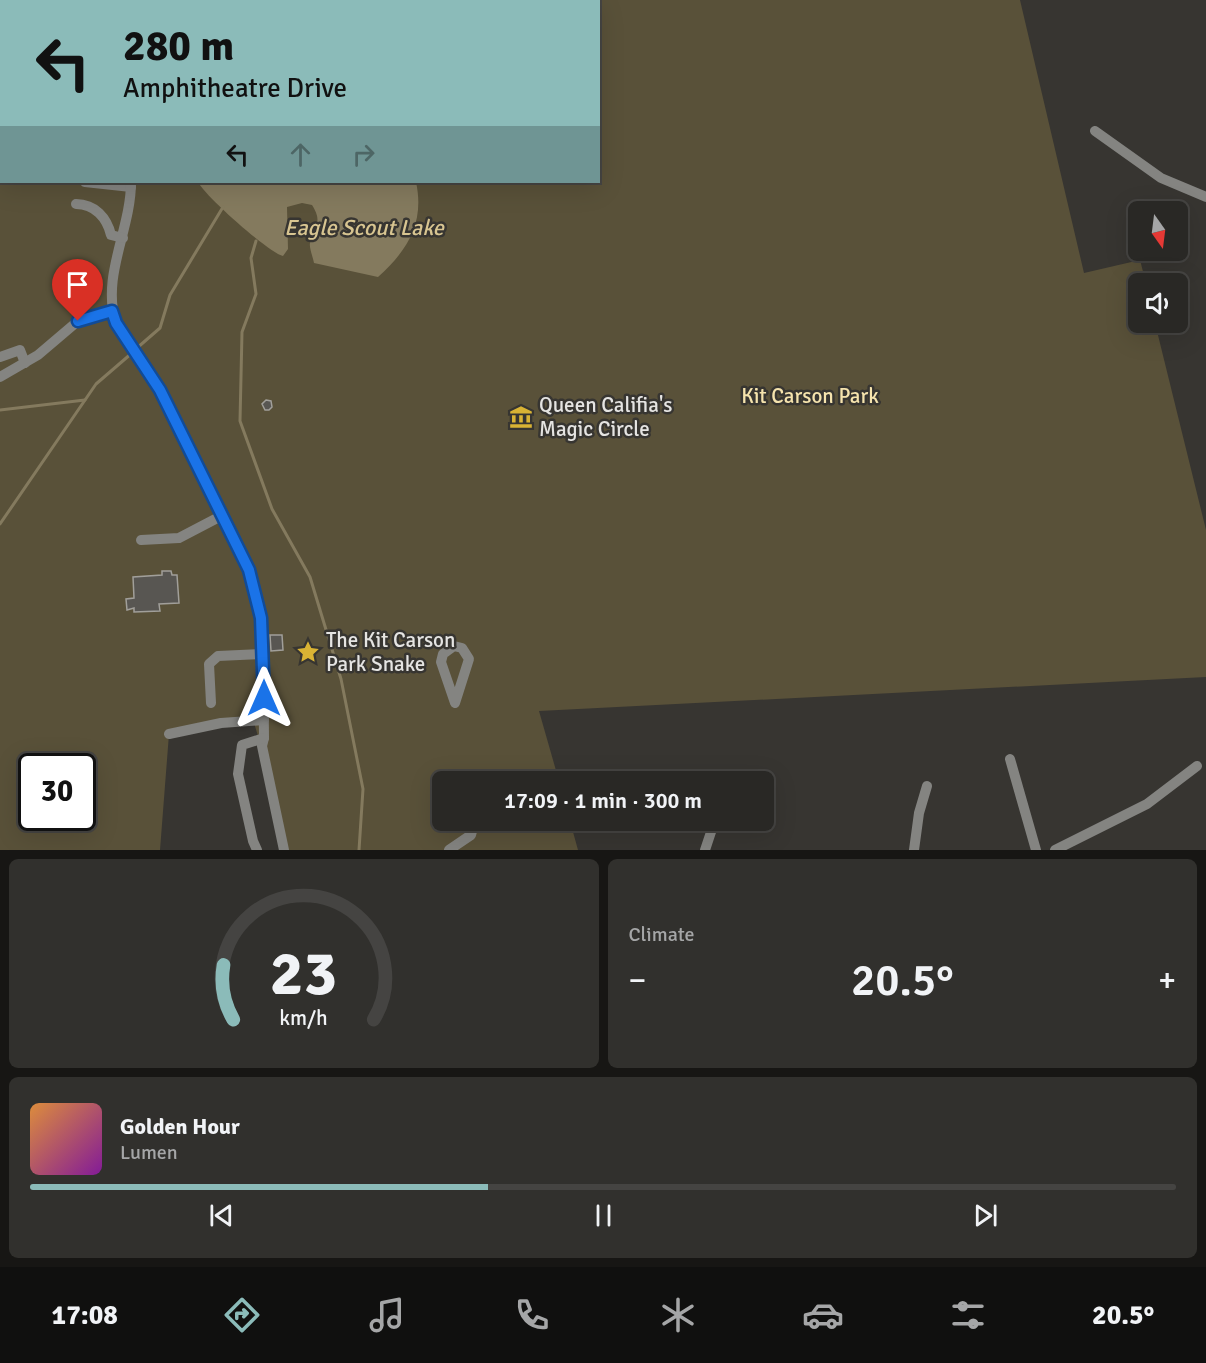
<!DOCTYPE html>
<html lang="en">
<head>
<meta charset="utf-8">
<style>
  :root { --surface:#292825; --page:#31302d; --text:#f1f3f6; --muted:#a5a6a7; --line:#454442; --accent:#8bbbb9 }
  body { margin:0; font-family:Signika,sans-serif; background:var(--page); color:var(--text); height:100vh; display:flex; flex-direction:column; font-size:22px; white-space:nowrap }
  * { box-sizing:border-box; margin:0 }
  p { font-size:20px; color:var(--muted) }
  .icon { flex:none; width:33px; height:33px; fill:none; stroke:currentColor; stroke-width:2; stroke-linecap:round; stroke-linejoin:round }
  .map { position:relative; height:850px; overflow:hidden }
  .drawer { display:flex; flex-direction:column; gap:9px; padding:9px; background:#171614; flex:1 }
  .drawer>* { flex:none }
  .guide { position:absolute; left:0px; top:0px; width:600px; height:183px; box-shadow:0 6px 24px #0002,0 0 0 2px var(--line); background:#8bbbb9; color:#111; overflow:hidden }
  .needle { width:39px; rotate:166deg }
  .fabs { position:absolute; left:1128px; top:201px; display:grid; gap:12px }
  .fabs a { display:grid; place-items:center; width:60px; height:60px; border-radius:9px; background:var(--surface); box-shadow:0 6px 24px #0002,0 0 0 2px var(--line); font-size:30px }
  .speed { position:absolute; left:18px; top:753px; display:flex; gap:12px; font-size:30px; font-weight:700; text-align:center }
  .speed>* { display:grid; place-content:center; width:78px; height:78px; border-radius:50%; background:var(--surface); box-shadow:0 6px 24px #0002,0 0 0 2px var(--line); line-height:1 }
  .speed .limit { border:3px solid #111; border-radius:9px; background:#fff; color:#111 }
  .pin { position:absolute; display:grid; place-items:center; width:51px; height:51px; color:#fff; margin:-62px -26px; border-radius:50% 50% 50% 0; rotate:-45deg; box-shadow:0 0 6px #0007 }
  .pin .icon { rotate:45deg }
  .me { position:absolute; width:66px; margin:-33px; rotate:0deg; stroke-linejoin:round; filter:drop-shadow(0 0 4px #0008) }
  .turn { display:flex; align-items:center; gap:21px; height:126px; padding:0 24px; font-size:27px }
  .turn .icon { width:78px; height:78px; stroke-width:2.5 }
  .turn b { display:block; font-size:42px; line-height:51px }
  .lanes { display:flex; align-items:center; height:57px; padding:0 24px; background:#0003; justify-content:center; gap:30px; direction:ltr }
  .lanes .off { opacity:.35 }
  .big { font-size:45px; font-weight:600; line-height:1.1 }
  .drawer .tile { flex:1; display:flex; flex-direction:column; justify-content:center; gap:9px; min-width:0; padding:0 21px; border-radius:9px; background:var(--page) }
  .drawer .dial { align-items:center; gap:0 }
  .dial svg { height:156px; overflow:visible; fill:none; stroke:var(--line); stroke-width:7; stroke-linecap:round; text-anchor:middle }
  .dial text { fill:var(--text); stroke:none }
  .song { display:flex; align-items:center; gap:18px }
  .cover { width:72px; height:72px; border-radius:9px; background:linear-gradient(135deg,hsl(30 70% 55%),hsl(290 70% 35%)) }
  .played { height:6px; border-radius:3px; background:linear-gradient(90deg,var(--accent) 40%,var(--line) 40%) }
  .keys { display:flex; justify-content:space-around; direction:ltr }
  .heat { display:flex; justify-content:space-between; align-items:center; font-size:33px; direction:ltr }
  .drawer .tiles { flex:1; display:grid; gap:9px; grid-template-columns:1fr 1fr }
  .tile:last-child { grid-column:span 2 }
  .trip { position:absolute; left:432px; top:771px; width:342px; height:60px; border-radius:9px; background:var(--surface); box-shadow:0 6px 24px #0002,0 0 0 2px var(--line); font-weight:600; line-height:60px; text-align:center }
  .tabs { display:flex; height:96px; justify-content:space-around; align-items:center; background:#10100f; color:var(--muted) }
  .tabs .icon { width:42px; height:42px }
  .tabs .selected { color:var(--accent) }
  .tabs b { font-size:27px; color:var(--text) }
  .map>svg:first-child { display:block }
  .green { fill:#595139; fill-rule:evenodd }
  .water { fill:#847a5e }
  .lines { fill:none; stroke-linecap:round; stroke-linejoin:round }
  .stream { stroke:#847a5e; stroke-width:3 }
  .building { fill:#585652; stroke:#a19f9a; stroke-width:1.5 }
  .minor { stroke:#848481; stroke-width:10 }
  .route-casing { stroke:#114b97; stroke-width:15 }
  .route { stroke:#1a73e8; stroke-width:10 }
  .labels { text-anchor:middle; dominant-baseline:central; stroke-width:5; stroke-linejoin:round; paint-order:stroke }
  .park-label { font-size:21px; fill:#f5e3ad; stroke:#373531 }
  .poi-label { font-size:21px; fill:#e5e4e2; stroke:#373531; text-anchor:start }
  .water-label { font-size:22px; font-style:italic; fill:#d8c591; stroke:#373531 }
</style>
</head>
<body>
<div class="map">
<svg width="1206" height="850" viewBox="0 0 1206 850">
  <rect width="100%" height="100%" fill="#373531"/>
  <path class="green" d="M0,0H1020L1084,273L1140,260L1146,283L1138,284V322L1155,323L1206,530V677L539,711L559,781L442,782V820L570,821L578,850H285L266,762L254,723L169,734L160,850H0ZM2,2H598V182H2ZM32,766H82V818H32Z"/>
  <path class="water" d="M198,182H416C425,223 407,251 378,277L314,263C313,257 309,248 310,243C313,225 324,224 312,205L302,203L287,207L288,249L283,256C268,252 205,196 198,182Z"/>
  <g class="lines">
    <g class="stream">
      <path d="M265,2V0"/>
      <path d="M256,241L251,258L256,294L242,332L240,421L272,509L310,577L341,679L363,789L359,850"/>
      <path d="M137,348L160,328L170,295L223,207"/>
      <path d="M0,410L85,400"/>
      <path d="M0,524L96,384L132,353"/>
    </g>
  </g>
  <g class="building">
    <path d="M266,400L271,401L272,407L269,410H265L262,404Z"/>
    <path d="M162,571H171L172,575H177L179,603L159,604L160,611L134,612V608L127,610L126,599L134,598L133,577L162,575Z"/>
    <path d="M270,635H282L283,650L271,651Z"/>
  </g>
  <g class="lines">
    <g class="minor">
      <path d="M66,0L67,2"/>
      <path d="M0,82L2,81"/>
      <path d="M1095,131L1161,178L1206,197"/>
      <path d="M0,142H2"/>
      <path d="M0,169H2"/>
      <path d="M85,182L131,187"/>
      <path d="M131,182C131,230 101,276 116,323L160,390L249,570L260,607L263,636L264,738L262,746L284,850"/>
      <path d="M76,204C95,204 107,218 111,235L123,238"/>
      <path d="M0,357L20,350L25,363"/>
      <path d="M0,377L38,355L78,321L112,311"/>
      <path d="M141,540L179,538L223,515"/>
      <path d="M454,646L462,648L469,659L455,703L441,662L443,654Z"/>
      <path d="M211,703L209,664L218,656L264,654"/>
      <path d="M169,734L221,723L264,720"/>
      <path d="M1010,759L1036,850"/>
      <path d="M257,850L253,841L238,774L242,745L264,738"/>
      <path d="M449,850L471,835L475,820"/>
      <path d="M705,850L715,820"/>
      <path d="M914,850L919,813L927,786"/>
      <path d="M1055,850L1147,804L1197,766"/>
    </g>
  </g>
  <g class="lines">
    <g class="route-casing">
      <path id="route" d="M78,321L112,311L116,323L160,390L249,570L261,618L264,698"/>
    </g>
    <use href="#route" class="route"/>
  </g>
  <defs>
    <g id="museum-bare" transform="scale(1.8)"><path d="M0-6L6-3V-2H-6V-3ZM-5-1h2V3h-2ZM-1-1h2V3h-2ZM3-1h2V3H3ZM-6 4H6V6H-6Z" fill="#d9b334" stroke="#373531" stroke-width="2.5" paint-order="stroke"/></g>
    <g id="sight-bare" transform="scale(1.8)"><path d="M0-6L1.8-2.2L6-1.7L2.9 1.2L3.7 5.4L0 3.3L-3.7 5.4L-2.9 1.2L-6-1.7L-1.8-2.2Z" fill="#d9b334" stroke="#373531" stroke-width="2.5" paint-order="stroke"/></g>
  </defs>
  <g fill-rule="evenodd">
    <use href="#museum-bare" x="521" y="417"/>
    <use href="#sight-bare" x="308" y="652"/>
  </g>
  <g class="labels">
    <g class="park-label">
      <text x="810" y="396">Kit Carson Park</text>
    </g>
    <g class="poi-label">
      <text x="539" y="405">Queen Califia's<tspan x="539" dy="24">Magic Circle</tspan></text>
      <text x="326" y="640">The Kit Carson<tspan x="326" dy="24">Park Snake</tspan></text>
    </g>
    <g class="water-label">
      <text x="364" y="227">Eagle Scout Lake</text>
    </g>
  </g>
</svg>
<div class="fabs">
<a><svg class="needle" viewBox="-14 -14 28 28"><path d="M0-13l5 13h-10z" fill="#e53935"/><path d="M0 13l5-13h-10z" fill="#a5a6a7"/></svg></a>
<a><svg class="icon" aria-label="sound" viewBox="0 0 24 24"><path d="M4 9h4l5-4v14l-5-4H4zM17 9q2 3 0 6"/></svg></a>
</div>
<div class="speed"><div class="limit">30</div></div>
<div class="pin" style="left:78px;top:321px;background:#d93025"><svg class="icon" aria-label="arrive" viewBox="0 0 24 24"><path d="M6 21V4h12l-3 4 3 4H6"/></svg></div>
<svg class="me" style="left:264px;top:698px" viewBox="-20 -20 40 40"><path d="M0-17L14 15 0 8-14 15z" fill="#1a73e8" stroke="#fff" stroke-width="4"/></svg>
<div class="trip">17:09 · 1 min · 300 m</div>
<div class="guide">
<div class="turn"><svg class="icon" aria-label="left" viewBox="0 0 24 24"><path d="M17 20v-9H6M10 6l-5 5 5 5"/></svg><div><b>280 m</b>Amphitheatre Drive</div></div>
<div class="lanes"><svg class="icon" aria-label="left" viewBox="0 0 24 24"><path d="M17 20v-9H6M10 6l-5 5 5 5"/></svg><svg class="icon off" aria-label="ahead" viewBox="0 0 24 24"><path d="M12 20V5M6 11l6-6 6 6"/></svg><svg class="icon off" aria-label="right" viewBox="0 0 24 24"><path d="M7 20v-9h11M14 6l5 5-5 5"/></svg></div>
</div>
</div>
<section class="drawer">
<div class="tiles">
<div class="tile dial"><svg viewBox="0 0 100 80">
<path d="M14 69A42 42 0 1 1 86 69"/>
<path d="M14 69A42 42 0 0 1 9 41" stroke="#8bbbb9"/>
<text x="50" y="56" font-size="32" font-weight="700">23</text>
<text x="50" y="72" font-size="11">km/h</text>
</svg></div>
<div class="tile"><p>Climate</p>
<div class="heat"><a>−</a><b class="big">20.5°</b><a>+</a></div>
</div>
<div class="tile">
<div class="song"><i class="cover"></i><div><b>Golden Hour</b><p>Lumen</p></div></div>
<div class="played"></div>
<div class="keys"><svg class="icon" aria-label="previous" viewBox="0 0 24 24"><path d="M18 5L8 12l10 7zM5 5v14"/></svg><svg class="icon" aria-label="pause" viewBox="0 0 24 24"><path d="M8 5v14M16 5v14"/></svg><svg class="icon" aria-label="next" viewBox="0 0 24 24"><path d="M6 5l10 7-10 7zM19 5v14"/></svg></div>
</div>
</div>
</section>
<nav class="tabs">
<b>17:08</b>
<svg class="icon selected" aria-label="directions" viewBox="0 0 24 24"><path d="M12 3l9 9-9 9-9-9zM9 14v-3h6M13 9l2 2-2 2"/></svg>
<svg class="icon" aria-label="music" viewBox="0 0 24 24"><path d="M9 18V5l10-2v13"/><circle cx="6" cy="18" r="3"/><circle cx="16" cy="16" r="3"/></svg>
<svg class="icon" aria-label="phone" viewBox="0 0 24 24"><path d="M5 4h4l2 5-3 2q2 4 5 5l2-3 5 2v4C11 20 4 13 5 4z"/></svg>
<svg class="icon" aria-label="climate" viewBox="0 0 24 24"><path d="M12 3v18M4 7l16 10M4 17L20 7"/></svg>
<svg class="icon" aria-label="car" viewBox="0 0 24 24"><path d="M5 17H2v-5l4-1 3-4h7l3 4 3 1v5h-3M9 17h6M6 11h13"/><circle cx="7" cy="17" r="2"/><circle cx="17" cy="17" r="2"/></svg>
<svg class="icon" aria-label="filters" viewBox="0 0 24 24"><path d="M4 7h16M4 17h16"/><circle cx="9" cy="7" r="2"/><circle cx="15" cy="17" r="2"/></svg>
<b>20.5°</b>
</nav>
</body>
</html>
